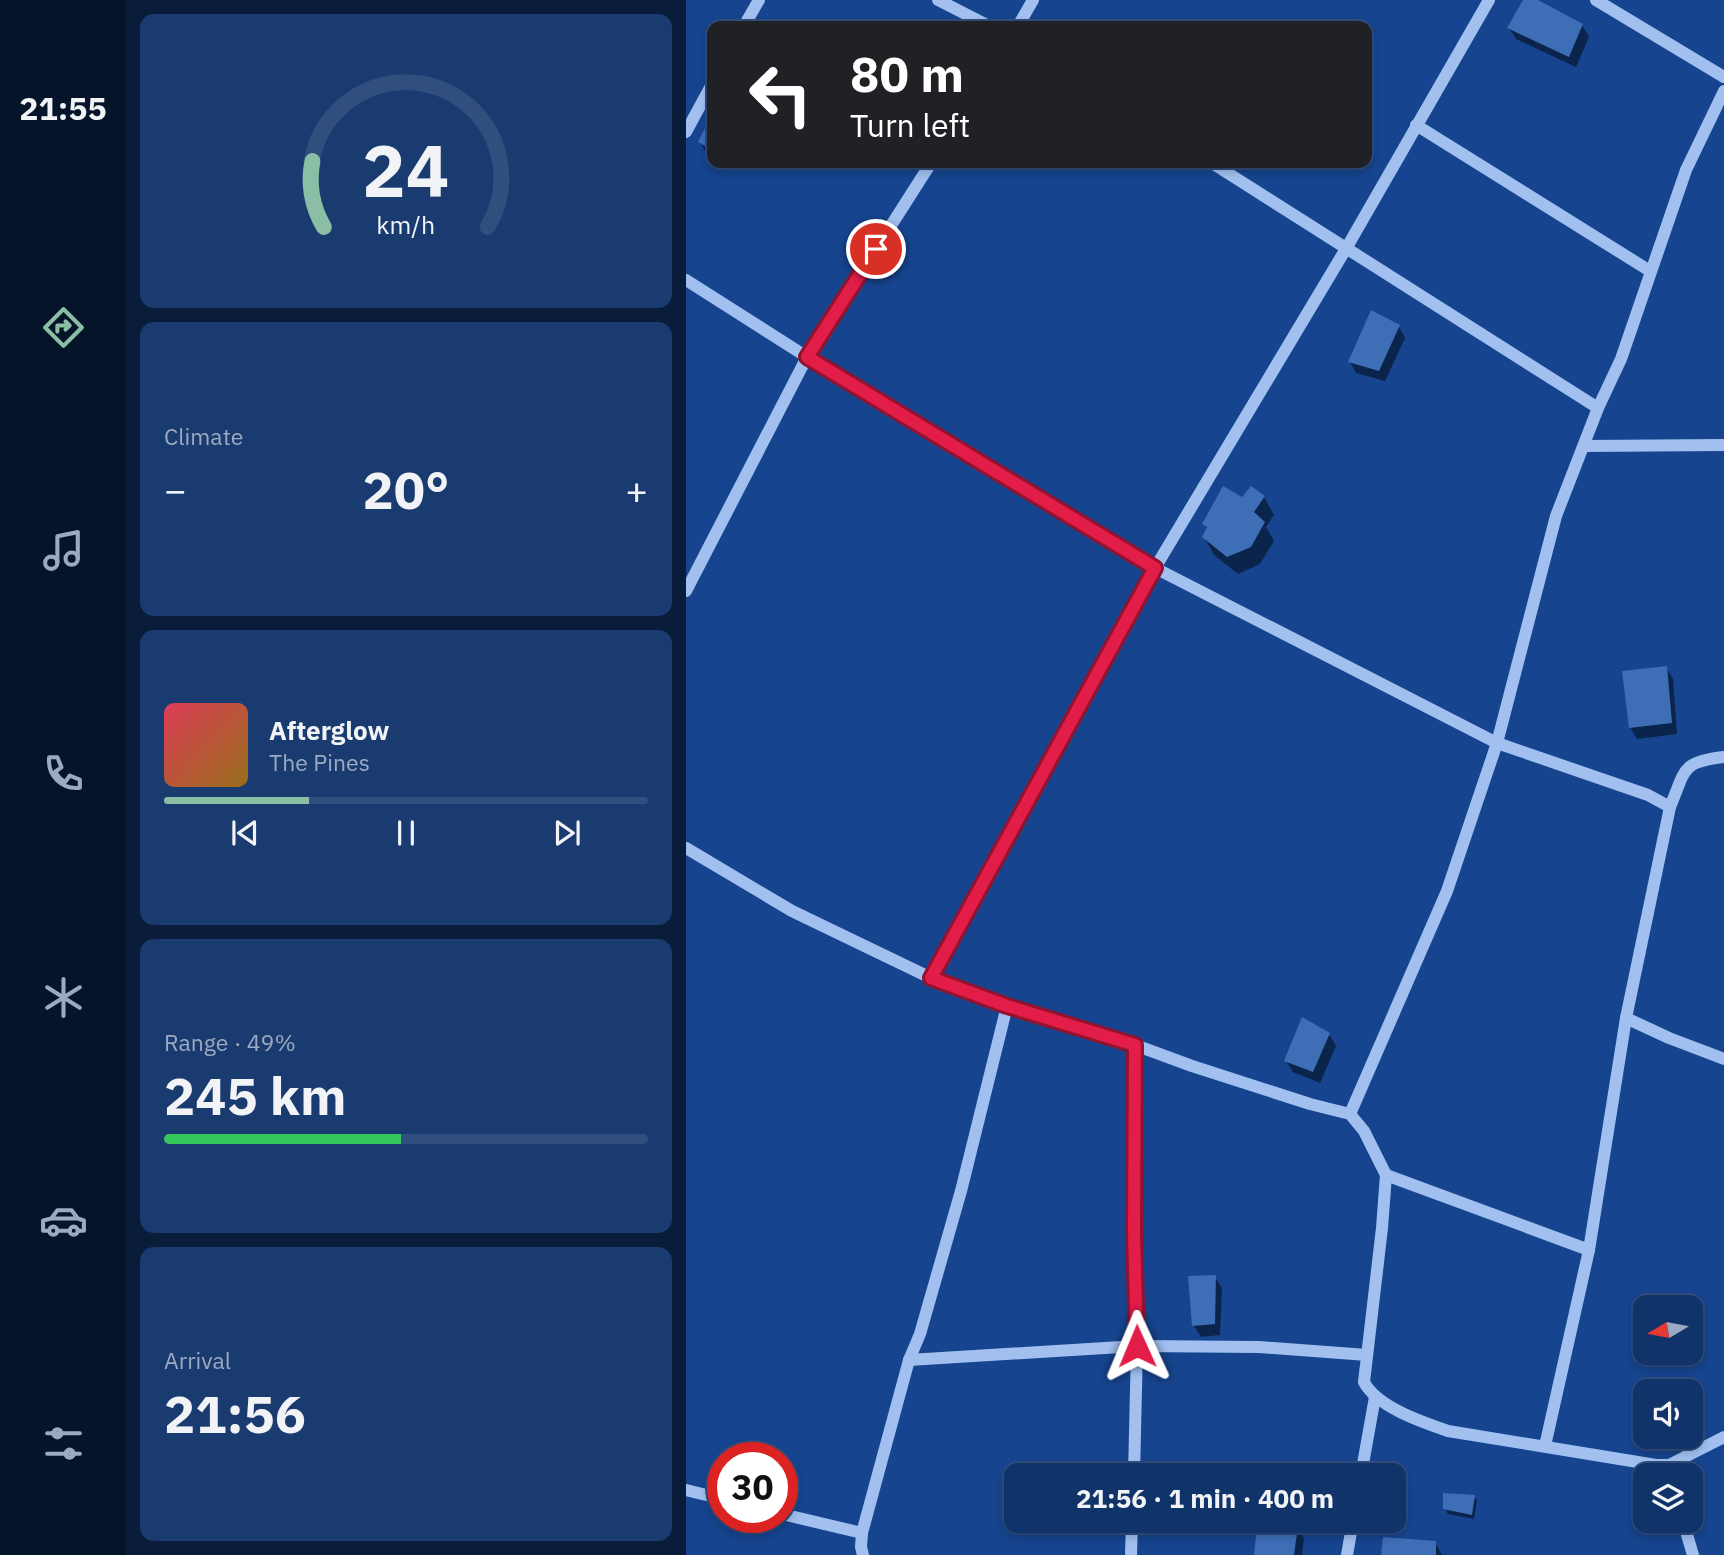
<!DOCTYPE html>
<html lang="en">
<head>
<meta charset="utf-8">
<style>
  :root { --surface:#10336a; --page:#193b70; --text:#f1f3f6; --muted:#9caac1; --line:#304e7e; --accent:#8abfa5 }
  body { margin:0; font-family:"IBM Plex Sans",sans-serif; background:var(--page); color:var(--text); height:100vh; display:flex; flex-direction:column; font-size:26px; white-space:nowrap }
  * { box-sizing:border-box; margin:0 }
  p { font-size:23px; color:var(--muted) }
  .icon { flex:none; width:38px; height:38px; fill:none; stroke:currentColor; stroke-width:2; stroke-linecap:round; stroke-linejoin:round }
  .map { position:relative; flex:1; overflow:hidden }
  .panel { display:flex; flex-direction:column; gap:14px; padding:14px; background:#091c3a; width:560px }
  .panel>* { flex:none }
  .banner { position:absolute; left:21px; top:21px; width:665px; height:147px; border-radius:14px; box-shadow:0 4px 10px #0003,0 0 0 2px var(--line); background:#202124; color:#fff; overflow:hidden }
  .needle { width:46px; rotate:260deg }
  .tools { position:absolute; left:947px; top:1295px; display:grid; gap:14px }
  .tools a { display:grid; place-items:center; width:70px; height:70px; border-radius:14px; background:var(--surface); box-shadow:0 4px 10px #0003,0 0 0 2px var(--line); font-size:35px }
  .speed { position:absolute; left:21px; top:1442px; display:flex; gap:14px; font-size:35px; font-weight:700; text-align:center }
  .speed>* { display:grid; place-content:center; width:91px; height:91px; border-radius:50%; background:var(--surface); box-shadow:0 4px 10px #0003,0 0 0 2px var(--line); line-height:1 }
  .speed .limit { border:10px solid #d22; background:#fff; color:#111 }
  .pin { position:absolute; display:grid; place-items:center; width:60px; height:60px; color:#fff; margin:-30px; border:4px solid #fff; border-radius:50%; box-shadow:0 2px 7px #0007 }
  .me { position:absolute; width:77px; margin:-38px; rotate:359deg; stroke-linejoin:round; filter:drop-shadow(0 0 5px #0008) }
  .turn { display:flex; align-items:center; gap:24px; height:147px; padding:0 28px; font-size:32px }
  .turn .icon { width:91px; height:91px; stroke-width:2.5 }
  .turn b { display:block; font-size:49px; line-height:60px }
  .big { font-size:52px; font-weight:700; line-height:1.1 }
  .panel .widget { flex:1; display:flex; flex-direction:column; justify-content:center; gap:10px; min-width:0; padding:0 24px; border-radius:14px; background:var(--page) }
  .panel .dial { align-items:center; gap:0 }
  .dial svg { height:182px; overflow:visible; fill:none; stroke:var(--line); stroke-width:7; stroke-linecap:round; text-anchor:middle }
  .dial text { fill:var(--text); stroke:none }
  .song { display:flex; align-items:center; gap:21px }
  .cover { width:84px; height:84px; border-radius:10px; background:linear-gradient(135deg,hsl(350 70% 55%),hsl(40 70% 35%)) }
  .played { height:7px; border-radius:4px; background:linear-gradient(90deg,var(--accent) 30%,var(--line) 30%) }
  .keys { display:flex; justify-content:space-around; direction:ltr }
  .heat { display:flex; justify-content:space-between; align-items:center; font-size:38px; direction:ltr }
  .charge { height:10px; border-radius:5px; background:linear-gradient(90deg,#34c759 49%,var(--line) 0) }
  .trip { position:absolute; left:318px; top:1463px; width:402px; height:70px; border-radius:14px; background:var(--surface); box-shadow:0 4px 10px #0003,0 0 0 2px var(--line); font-weight:700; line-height:70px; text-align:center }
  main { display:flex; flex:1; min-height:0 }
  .tab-bar { display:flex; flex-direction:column; width:126px; justify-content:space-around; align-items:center; background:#06142a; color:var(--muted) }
  .tab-bar .icon { width:49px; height:49px }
  .tab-bar .selected { color:var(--accent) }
  .tab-bar b { font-size:32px; color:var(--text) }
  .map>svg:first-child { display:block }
  .shadow { fill:#0007 }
  .building { fill:#3e6eb6 }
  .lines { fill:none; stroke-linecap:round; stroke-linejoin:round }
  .minor { stroke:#a1c0f0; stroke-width:12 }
  .route-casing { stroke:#92132f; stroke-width:18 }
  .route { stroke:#e11d48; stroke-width:12 }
</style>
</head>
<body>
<main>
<nav class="tab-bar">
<b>21:55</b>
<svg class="icon selected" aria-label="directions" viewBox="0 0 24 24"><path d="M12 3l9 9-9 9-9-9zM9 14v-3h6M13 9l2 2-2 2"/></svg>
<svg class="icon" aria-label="music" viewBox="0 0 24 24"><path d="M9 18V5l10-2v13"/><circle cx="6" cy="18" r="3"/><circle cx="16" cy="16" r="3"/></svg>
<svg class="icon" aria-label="phone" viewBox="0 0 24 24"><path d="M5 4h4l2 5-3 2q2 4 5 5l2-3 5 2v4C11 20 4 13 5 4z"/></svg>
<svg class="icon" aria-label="climate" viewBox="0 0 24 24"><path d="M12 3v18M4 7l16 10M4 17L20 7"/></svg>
<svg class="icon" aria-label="car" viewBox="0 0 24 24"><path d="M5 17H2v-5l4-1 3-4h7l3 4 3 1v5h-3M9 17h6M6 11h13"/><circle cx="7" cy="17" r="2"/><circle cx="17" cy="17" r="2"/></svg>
<svg class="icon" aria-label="filters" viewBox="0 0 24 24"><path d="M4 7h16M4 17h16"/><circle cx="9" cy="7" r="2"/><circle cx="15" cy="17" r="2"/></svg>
</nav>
<section class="panel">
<div class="widget dial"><svg viewBox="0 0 100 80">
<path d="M14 69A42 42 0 1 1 86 69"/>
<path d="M14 69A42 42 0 0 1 9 40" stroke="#8abfa5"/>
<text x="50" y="56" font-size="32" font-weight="700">24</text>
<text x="50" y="72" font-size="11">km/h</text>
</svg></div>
<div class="widget"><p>Climate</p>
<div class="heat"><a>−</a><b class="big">20°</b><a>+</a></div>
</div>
<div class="widget">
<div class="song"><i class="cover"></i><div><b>Afterglow</b><p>The Pines</p></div></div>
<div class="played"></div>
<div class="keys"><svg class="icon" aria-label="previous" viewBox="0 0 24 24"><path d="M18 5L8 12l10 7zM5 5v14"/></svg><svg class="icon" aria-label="pause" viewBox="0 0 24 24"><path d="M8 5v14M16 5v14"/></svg><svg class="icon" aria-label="next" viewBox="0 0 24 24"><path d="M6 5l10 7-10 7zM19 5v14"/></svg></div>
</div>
<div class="widget"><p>Range · 49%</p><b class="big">245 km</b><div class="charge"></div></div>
<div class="widget"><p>Arrival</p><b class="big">21:56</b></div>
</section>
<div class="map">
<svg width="1038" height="1555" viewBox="0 0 1038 1555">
  <rect width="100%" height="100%" fill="#16448e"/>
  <g class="shadow">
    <path d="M839,0H849L896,25L903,37L890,67L830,39L823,28Z"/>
    <path d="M26,118V156L20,153L14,141Z"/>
    <path d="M37,163H51L47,169Z"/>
    <path d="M713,327L719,338L699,381L670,373L664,362Z"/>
    <path d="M565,488L578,497L588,515L580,527L588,541L574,564L552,574L528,555L518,537L522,530L518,524L556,500Z"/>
    <path d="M980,668L987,679L991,734L951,739L944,727Z"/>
    <path d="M643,1034L650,1046L634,1083L607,1072L600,1061Z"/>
    <path d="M529,1277L536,1288L534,1335L515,1337L508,1326L504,1278Z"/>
    <path d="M788,1496L791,1501L788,1519L762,1514L759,1509Z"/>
    <path d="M611,1528L618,1539L616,1555H569Z"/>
    <path d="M749,1542L756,1555H696Z"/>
  </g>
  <g class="building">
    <path d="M837,0H852L897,24L883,57L821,28Z"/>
    <path d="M26,114V150L12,142Z"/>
    <path d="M685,310L714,325L693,371L662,362Z"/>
    <path d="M537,486L556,497L565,486L579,496L568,512L579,522L565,547L541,557L516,537L521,527L516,524Z"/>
    <path d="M981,666L986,723L943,728L936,671Z"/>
    <path d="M616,1017L644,1033L627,1072L598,1061Z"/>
    <path d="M530,1275L529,1324L506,1326L502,1276Z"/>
    <path d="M757,1493L789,1495L786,1515L757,1509Z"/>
    <path d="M612,1526L608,1555H568L571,1528Z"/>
    <path d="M697,1537L750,1541V1555H695Z"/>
  </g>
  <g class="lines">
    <g class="minor">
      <path d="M252,0L303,26"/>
      <path d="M910,0L1038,77"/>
      <path d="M58,26L73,0"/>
      <path d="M332,26L347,0"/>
      <path d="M730,125L964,271"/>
      <path d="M0,132L26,84"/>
      <path d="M526,163L912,408"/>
      <path d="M0,280L121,357L469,568L811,743L962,795L984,807C1000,770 994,762 1038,757"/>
      <path d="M898,446L1038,445"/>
      <path d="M0,591L121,357L245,163"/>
      <path d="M0,848L106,911L245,978L321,1006L449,1045L506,1066L624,1104L664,1114L678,1131L700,1175L696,1228L678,1382C691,1407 736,1422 762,1431L970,1465H983L1038,1437"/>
      <path d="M245,978L469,568L661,247L803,0"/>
      <path d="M940,1018L983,1038L1038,1059"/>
      <path d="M664,1114L761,891L811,743L870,516L912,408L935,359L1000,170L1038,91"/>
      <path d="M700,1175L903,1250"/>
      <path d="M223,1360L451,1346L573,1347L681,1355"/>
      <path d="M859,1446L903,1250L940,1018L984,807"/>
      <path d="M448,1475L451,1346L448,1231L449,1045"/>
      <path d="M675,1475L689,1397"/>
      <path d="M0,1490L37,1499"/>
      <path d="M96,1514L176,1533"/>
      <path d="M997,1521L1007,1555"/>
      <path d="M177,1555L175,1547L176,1533L223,1360L234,1334L275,1191L321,1006"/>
      <path d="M445,1555L446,1521"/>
      <path d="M661,1555L667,1521"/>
    </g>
  </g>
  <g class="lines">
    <g class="route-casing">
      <path id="route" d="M190,249L121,357L469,568L245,978L321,1006L449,1045L448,1231L451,1346"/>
    </g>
    <use href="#route" class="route"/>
  </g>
</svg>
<div class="tools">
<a><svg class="needle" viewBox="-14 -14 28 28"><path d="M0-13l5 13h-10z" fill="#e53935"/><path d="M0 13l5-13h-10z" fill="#9caac1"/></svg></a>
<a><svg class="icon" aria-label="sound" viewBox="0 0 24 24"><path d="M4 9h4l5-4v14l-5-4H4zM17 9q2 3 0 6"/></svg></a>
<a><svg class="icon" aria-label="layers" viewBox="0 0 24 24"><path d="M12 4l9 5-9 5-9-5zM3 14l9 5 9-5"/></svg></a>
</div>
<div class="speed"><div class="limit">30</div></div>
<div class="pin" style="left:190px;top:249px;background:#d93025"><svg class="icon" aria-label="arrive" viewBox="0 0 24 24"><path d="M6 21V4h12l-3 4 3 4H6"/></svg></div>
<svg class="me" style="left:451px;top:1346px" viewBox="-20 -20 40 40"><path d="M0-17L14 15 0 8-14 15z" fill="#e11d48" stroke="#fff" stroke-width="4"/></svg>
<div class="trip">21:56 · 1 min · 400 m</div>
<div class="banner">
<div class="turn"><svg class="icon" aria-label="left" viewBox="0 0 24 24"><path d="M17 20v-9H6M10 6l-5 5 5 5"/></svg><div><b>80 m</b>Turn left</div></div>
</div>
</div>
</main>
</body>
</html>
